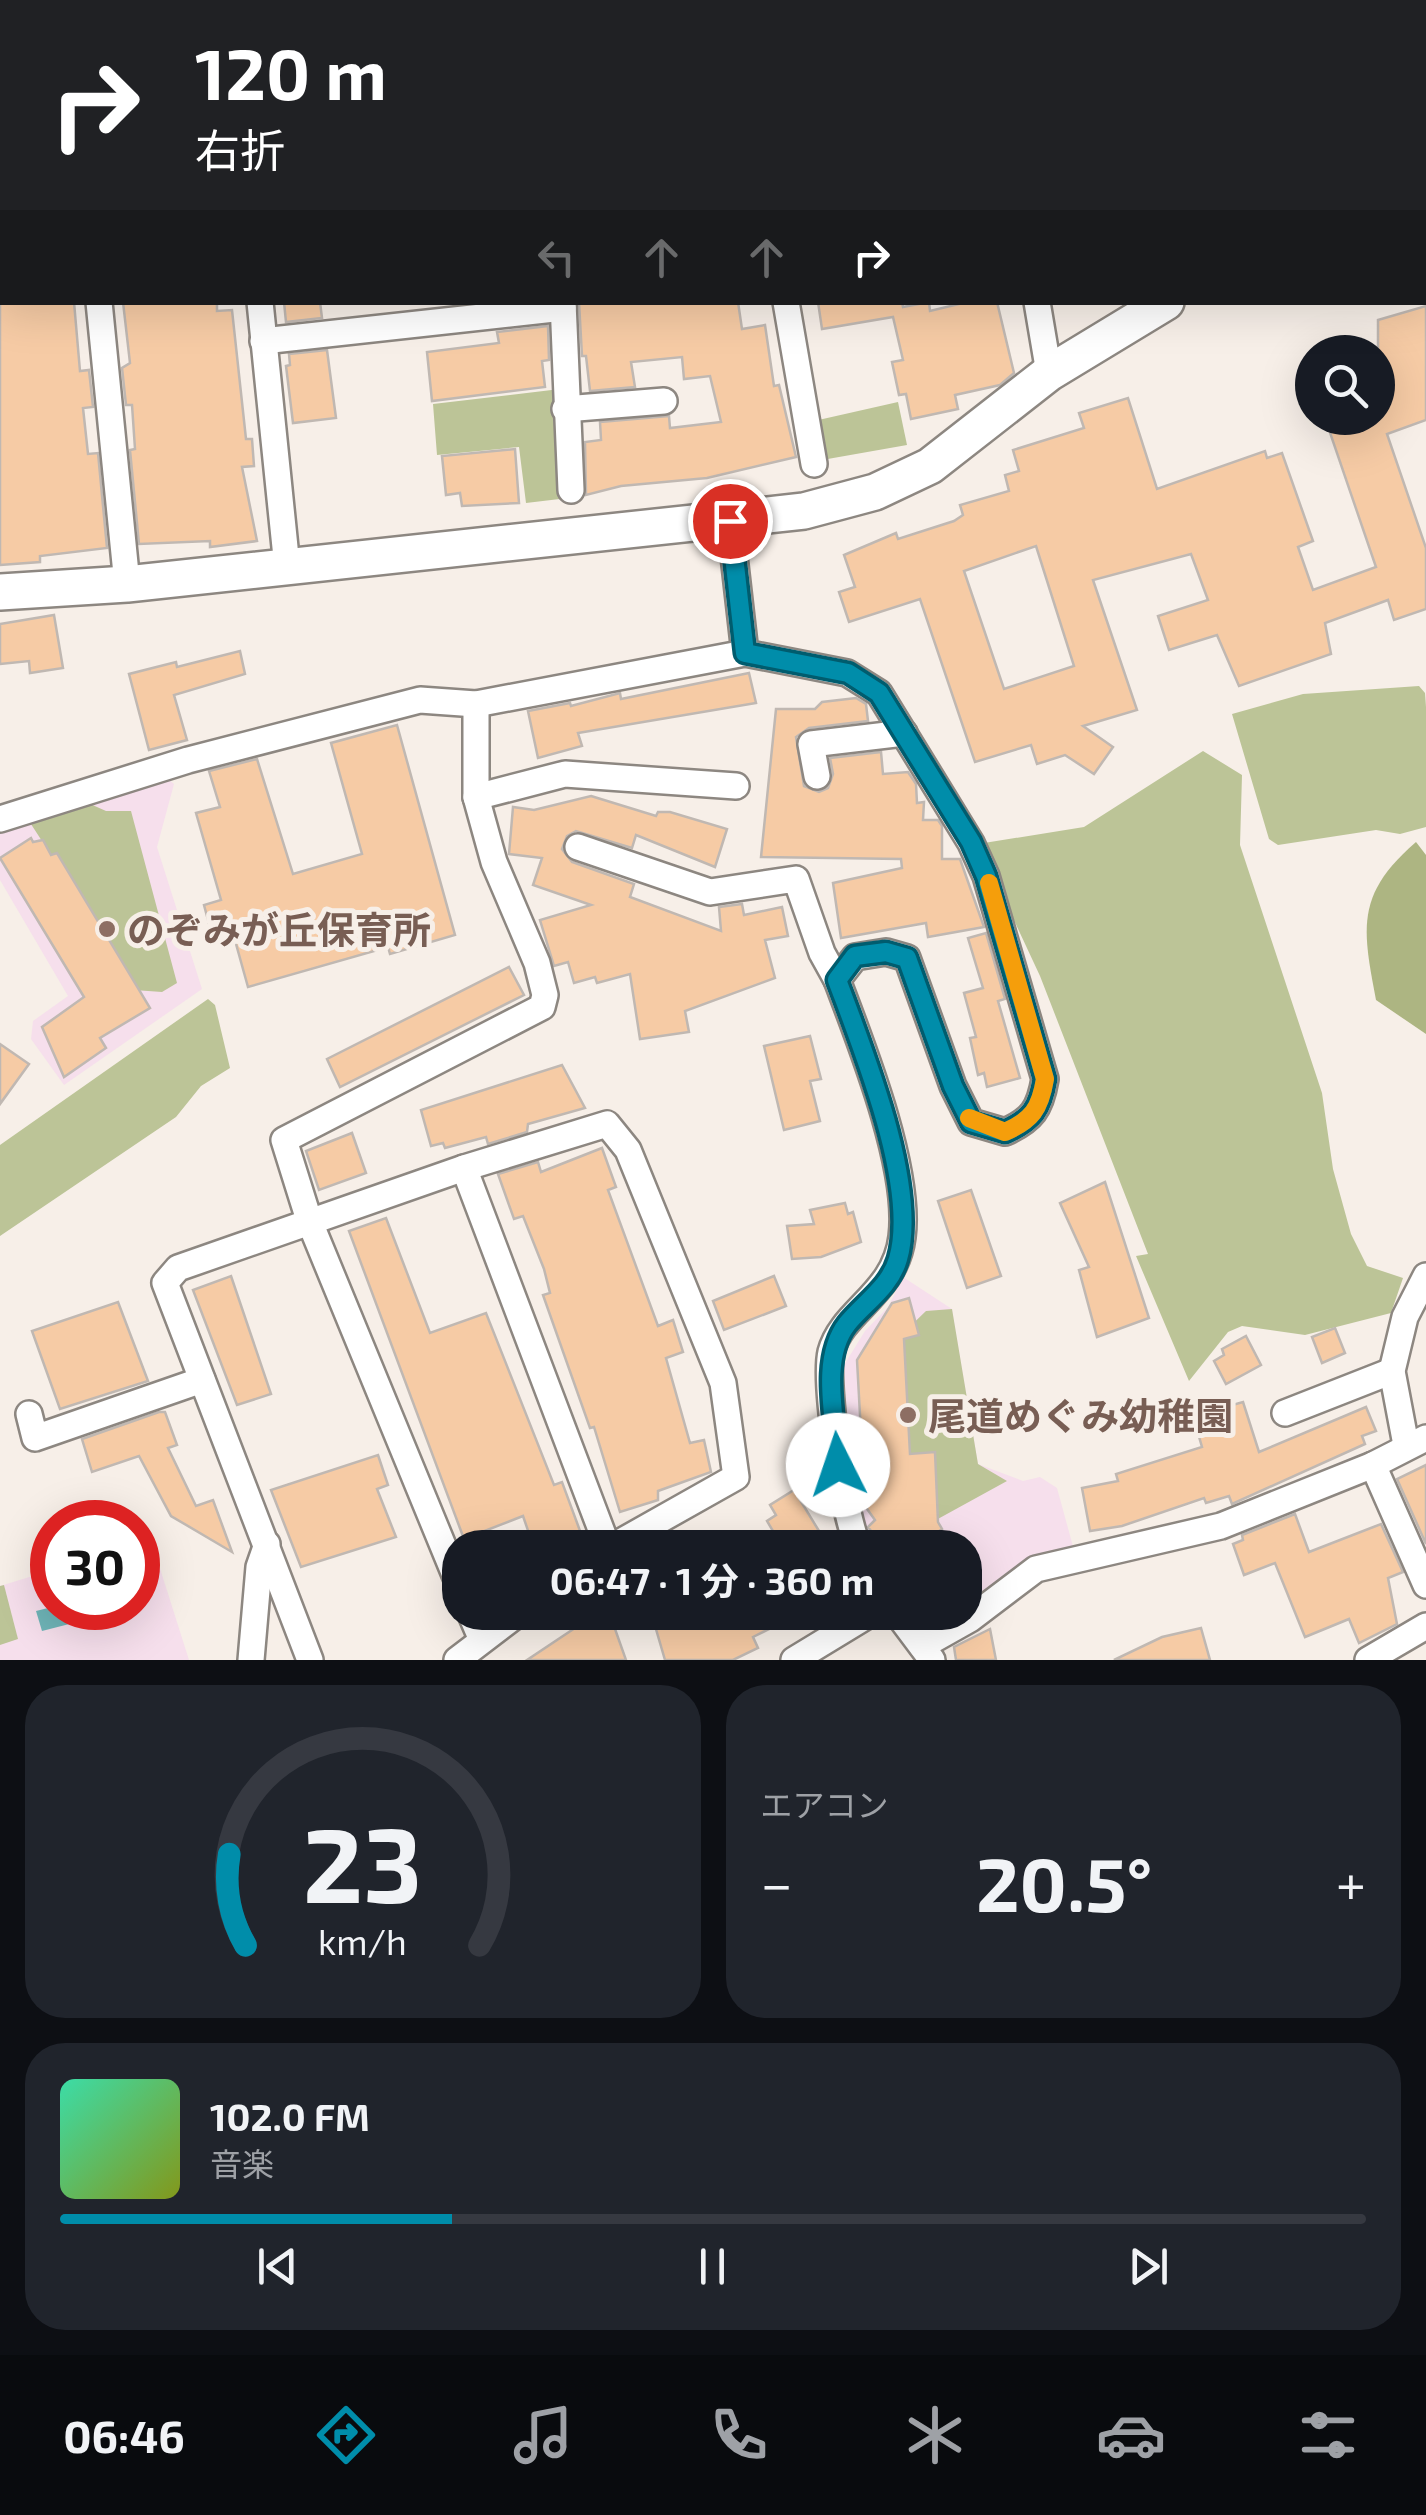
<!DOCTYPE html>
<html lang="ja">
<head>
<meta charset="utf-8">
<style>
  :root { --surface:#171b24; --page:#20242c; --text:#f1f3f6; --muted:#9ea1a6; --line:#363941; --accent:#008daa }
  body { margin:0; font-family:"Exo 2","Noto Sans JP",sans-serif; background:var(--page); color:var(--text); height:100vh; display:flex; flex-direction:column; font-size:38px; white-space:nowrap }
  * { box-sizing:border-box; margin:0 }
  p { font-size:32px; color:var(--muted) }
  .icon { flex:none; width:55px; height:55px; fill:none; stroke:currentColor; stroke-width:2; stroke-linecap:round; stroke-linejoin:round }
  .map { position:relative; height:1660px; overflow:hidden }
  .details { display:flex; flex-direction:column; gap:25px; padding:25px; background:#0d0f14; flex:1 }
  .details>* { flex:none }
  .hud { position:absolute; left:0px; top:0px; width:1428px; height:305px; box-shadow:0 10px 40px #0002; background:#202124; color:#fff; overflow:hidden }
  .tools { position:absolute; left:1295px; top:335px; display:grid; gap:20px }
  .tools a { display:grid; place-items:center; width:100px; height:100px; border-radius:50%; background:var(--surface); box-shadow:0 10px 40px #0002; font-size:50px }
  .speed { position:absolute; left:30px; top:1500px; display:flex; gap:20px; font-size:50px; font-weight:700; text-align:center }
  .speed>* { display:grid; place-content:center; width:130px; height:130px; border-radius:50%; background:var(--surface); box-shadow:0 10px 40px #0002; line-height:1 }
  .speed .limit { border:15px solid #d22; background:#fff; color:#111 }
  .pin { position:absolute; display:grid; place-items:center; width:85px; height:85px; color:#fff; margin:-42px; border:5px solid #fff; border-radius:50%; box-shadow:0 2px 10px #0007 }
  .me { position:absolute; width:110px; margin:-55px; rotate:356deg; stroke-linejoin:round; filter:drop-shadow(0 0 8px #0008) }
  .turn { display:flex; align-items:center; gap:35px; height:210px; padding:0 30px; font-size:45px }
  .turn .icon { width:130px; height:130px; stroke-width:2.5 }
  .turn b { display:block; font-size:70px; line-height:85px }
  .lanes { display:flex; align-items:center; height:95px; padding:0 30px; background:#0003; justify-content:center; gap:50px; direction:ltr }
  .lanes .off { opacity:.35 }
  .big { font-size:75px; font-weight:700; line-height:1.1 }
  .details .widget { flex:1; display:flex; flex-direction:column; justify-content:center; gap:15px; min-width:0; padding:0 35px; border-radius:40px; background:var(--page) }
  .details .dial { align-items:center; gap:0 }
  .dial svg { height:260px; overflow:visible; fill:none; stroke:var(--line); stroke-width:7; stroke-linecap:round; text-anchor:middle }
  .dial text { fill:var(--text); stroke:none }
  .song { display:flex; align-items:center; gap:30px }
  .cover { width:120px; height:120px; border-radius:15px; background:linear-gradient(135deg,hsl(160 70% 55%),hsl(70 70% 35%)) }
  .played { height:10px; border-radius:5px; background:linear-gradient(90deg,var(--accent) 30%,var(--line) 30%) }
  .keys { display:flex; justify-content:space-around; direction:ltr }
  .heat { display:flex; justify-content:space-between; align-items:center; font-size:55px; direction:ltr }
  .details .tiles { flex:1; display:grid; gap:25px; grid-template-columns:1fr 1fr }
  .widget:last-child { grid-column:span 2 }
  .trip { position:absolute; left:442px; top:1530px; width:540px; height:100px; border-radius:40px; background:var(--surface); box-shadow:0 10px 40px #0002; font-weight:700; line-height:100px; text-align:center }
  .dock { display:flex; height:160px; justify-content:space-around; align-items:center; background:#090b0e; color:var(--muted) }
  .dock .icon { width:70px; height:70px }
  .dock .on { color:var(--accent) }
  .dock b { font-size:45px; color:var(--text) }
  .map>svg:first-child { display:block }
  .education { fill:#f6dfec }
  .green { fill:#bcc497 }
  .forest { fill:#adb582 }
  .water { fill:#6fb5b8 }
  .building { fill:#f6cba5; stroke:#c0b8b2; stroke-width:2.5; fill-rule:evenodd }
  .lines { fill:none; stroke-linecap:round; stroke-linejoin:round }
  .street-casing { stroke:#8d8781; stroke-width:30 }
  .secondary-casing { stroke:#8d8781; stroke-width:40 }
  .street { stroke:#fff; stroke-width:25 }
  .secondary { stroke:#fff; stroke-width:35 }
  .route-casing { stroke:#005c6e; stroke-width:25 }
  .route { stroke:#008daa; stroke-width:18 }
  .slow { stroke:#f59e0b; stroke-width:18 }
  .education-dot { fill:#8d6e63; stroke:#f7efe8; stroke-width:4 }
  .labels { text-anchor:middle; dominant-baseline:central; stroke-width:10; stroke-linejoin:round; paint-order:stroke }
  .education-label { font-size:38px; font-weight:bold; fill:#785e54; stroke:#f7efe8; text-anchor:start }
</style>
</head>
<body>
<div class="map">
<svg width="1426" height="1660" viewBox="0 0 1426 1660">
  <rect width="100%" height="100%" fill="#f7efe8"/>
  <g class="education">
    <path d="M168,779L174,784L157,847L202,989L64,1085L31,1039L33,1021L68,996L0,880V830Z"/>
    <path d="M903,1277L952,1309L978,1464L1023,1481L1040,1477L1057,1488L1074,1550L967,1612L945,1619H926L915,1613L965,1612V1548L868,1547L853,1513L844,1365L865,1331L888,1307Z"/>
    <path d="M151,1540L189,1660H0V1586L52,1570V1608H138V1544Z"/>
  </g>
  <g class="green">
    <path d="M560,389L568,498L526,503L519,447L437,455L433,404Z"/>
    <path d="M898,402L907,445L822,460L814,421Z"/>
    <path d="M1419,686L1425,693L1426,707V827L1400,834L1376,830L1278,845L1269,839L1232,714L1303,694Z"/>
    <path d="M1203,751L1242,775L1240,845L1322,1093L1333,1169L1351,1234L1367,1266L1403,1278L1391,1313L1305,1335L1242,1326L1228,1332L1189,1381L1136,1256L1148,1254L1040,976L980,847L984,843L1084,827Z"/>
    <path d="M88,803L106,811H131L177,983L162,992L134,990L57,853L51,855L29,821Z"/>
    <path d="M208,999L215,1005L230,1068L201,1086L176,1117L0,1236V1145Z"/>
    <path d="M952,1309L978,1464L1007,1481L936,1520L935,1453L910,1454L905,1358L894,1342L926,1311Z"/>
    <path d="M4,1585L18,1639L0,1645V1586Z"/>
  </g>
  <path class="forest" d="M1416,842L1426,855V1034L1376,1000C1362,927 1356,894 1416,842Z"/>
  <path class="water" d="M52,1607L82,1608L85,1620L42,1631L36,1611Z"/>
  <g class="building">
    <path d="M0,302H74L80,371L89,370L93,407L83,408L88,454L98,453L107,548L40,556V562L0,565Z"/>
    <path d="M123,302H217V311L232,310L246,439H252L254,466L242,467L257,541L210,547V541L139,544L130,450L135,449L132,405H126L122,368L130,363Z"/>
    <path d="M284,302H320L322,318L286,322Z"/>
    <path d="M579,302H738L742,329L765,325L774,386L779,385L796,457L707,478L621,486L586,495L585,442L601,440L600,422L669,416L670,428L721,422L710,376L684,379L682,357L631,362L635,387L590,391L586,356H582Z"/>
    <path d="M818,302H902L903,307L929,302L930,311L967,302H997L1014,373L1000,385L955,395L958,409L911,419L906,394L899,395L892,362L903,360L893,317L822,329Z"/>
    <path d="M1426,306V420L1387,434L1426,548V609L1394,620L1388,600L1325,623L1331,654L1239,686L1217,635L1169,650L1158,616L1208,600L1191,554L1093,580L1137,710L1083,726L1113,747L1094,774L1065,755L1037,764L1031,745L975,762L920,599L849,622L839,592L855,587L844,555L896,533L898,539L954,521L963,515L960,505L1009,491L1005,475L1019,471L1013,450L1084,428L1079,413L1128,398L1157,489L1265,451L1267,458L1282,453L1313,541L1298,547L1313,590L1376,567L1325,418H1378V320ZM1036,546L1074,666L1004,689L964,571Z"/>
    <path d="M548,326L549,360L542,361L545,387L432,401L427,352L499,343L497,332Z"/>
    <path d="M327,350L336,418L293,423L286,366L290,365L289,354Z"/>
    <path d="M515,449L519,503L462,506L460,493L446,495L442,456Z"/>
    <path d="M54,615L63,668L30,673L29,661L0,664V624Z"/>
    <path d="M240,651L245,674L174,695L187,740L149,750L129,674L176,662L177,667Z"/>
    <path d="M749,673L756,703L578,733L582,746L538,758L528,711L570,703L571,706L620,693L621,699Z"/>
    <path d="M856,698L866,704L868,721L809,728L796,737L804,786L819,792L828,788L833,774L830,758L881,752L883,774L908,772L916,784L917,803L924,802L923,820H938L942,826V859H960L984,927L928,937L926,923L841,938L833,883L902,868L901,859L761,857L776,709H815L822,702Z"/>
    <path d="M397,725L455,935L390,954L388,947L248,987L231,926L211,931L204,905L221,900L196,813L220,807L209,771L257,759L293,874L362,854L331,743Z"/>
    <path d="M591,796L656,816L658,812H670L727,829L715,867L636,835L632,848L576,831L567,836L562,849L572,862L634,884L630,897L721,931L719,907L742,904L744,915L782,907L788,936L765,940L775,978L685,1011L689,1032L640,1039L630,974L597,983L595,977L574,983L568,962L554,966L540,920L591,905L533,885L542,858L509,854L513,807L534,810Z"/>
    <path d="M31,838L33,842L43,840L51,855L57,853L150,1008L100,1038L106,1048L64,1077L42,1027L84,997L0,858Z"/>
    <path d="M986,933L1005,999L998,1001L1020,1078L987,1087L984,1073L978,1075L970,1038L976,1037L964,993L983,988L968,938Z"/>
    <path d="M509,967L524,995L340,1087L327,1059Z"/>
    <path d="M810,1036L821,1079L810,1081L820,1121L784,1130L764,1046Z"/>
    <path d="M0,1044L29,1064L0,1104Z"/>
    <path d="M562,1065L585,1108L528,1124L527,1132L488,1144L486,1137L445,1148L443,1143L431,1146L421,1110Z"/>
    <path d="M352,1133L366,1173L319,1190L306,1151Z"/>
    <path d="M602,1148L616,1187L608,1190L658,1326L673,1320L683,1352L666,1358L690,1443L704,1440L711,1472L658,1491V1500L620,1512L594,1427L590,1428L543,1295L550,1293L544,1269L523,1216L514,1219L498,1174L538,1162L541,1172Z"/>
    <path d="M1105,1182L1149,1318L1097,1337L1079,1270L1089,1267L1060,1203Z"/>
    <path d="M971,1190L1001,1276L967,1288L938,1201Z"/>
    <path d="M845,1203L848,1214L853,1212L861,1242L821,1257L792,1259L787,1226L814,1224L810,1210Z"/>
    <path d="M386,1218L430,1333L486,1313L554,1485L562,1482L583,1539L562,1548H534L523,1516L464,1539L349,1231Z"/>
    <path d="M231,1276L271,1394L237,1405L193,1290Z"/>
    <path d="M774,1276L786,1306L724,1330L713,1301Z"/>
    <path d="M909,1298L919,1335L904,1339L910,1454L935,1452L938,1522L942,1529L917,1548H884L868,1527L875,1520L865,1506L857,1360L892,1303Z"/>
    <path d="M118,1302L148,1381L60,1409L32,1331Z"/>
    <path d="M1335,1328L1345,1353L1322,1363L1312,1337Z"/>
    <path d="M1246,1336L1261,1365L1226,1384L1214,1361L1224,1355L1222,1349Z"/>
    <path d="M1243,1402L1259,1452L1366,1407L1376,1431L1362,1436L1365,1444L1232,1504L1229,1496L1206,1503L1204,1498L1122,1526L1090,1531L1082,1488L1118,1481L1116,1474L1202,1447L1193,1416Z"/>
    <path d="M159,1412H165L177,1445L168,1448L196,1506L213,1500L232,1552L171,1516L139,1456L92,1472L82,1439Z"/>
    <path d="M378,1455L388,1485L377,1489L396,1537L301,1567L271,1490Z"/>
    <path d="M1426,1465V1544L1397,1479Z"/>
    <path d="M794,1490L819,1531L794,1548H783L767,1521L776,1515L770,1505Z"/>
    <path d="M1295,1514L1309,1552L1381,1524L1403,1572L1388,1578L1397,1624L1359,1643L1349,1619L1305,1637L1275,1563L1244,1575L1233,1544L1243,1540L1242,1535Z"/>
    <path d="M599,1612H609L626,1660H527Z"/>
    <path d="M651,1612H803L753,1637L758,1648L733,1660H665Z"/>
    <path d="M1201,1628L1210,1660H1114L1162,1637Z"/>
    <path d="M990,1629L996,1660H956L954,1647Z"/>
  </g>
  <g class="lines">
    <g class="street-casing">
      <g id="street">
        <path d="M68,0V2"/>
        <path d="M230,0V2"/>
        <path d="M386,0V2"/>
        <path d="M696,0V2"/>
        <path d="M841,0V2"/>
        <path d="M529,2L555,0"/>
        <path d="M0,59H2"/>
        <path d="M1425,111H1426"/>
        <path d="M99,302L127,584"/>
        <path d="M260,302L287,567"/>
        <path d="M563,302L571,490"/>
        <path d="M786,302L814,464"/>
        <path d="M1037,302L1049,373"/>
        <path d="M263,341L563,308"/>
        <path d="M565,409L664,401"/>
        <path d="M730,521L745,653L847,673L879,693L971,843L986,876L1045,1079C1040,1109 1032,1120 1005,1132L971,1122L953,1086L907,958L886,952L855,957L837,980C862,1046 911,1169 902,1237C895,1294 842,1310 831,1352C824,1383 844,1519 859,1548"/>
        <path d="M817,776L811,744L904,733"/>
        <path d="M476,797L565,774L736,786"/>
        <path d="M0,819L188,760L420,700L476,704L745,653"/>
        <path d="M578,847L710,892L796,879L822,953L837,980"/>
        <path d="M464,1168L608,1548"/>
        <path d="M1285,1413L1392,1371"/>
        <path d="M29,1414L35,1438L202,1380"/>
        <path d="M1406,1445L1392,1371L1405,1317L1426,1276"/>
        <path d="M1373,1465L1426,1585"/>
        <path d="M460,1587L309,1220L284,1140L542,1007L545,995L537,963L494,862L476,797V704"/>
        <path d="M470,1612L482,1640"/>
        <path d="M896,1612L932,1660"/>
        <path d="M922,1646L970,1619L1036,1569L1221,1526L1373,1465L1426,1438"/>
        <path d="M251,1660L259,1567L267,1544"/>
        <path d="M310,1660L165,1283L178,1268L464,1168L607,1124L628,1150L723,1383L736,1477L610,1548"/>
        <path d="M457,1660L520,1612"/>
        <path d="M794,1660L873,1612"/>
        <path d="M1368,1660L1426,1626"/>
      </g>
    </g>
    <g class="secondary-casing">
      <g id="secondary">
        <path d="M1374,2L1375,0"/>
        <path d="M0,592L127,584L804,511L875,492L930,466L1049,373L1166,302"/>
      </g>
    </g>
    <use href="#street" class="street"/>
    <use href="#secondary" class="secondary"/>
  </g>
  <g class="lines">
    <g class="route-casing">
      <path id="route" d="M730,521L745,653L848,673L879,693L971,842L986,876L1045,1079C1040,1109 1032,1120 1005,1132L971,1122L953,1086L907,958L886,952L855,956L837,980C863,1050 919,1187 898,1259C890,1287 864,1303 847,1324C819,1360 836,1421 838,1465"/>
    </g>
    <use href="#route" class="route"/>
    <path class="slow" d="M969,1118L1005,1132C1032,1120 1040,1109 1045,1079L989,883"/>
  </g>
  <g class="education-dot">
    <circle cx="107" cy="929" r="10"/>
    <circle cx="908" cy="1415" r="10"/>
  </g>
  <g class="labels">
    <g class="education-label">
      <text x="127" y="929">のぞみが丘保育所</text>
      <text x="928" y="1415">尾道めぐみ幼稚園</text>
    </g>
  </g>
</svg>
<div class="tools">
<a><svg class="icon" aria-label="search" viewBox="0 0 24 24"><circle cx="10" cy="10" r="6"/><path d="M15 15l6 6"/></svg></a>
</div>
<div class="speed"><div class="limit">30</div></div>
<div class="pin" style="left:730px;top:521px;background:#d93025"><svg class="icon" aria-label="arrive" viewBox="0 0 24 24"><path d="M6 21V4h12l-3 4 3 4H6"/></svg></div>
<svg class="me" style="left:838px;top:1465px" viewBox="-20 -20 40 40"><circle r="19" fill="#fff"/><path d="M0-13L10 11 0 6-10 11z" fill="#008daa"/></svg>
<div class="trip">06:47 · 1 分 · 360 m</div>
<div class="hud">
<div class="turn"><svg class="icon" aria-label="right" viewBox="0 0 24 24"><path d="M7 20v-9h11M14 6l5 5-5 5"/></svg><div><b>120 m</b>右折</div></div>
<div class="lanes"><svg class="icon off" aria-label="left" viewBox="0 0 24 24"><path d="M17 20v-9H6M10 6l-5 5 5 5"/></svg><svg class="icon off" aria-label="ahead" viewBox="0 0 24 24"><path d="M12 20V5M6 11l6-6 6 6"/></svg><svg class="icon off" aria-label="ahead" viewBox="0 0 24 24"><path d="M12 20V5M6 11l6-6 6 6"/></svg><svg class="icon" aria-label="right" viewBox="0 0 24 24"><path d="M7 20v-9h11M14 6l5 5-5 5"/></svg></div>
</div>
</div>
<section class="details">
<div class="tiles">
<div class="widget dial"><svg viewBox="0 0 100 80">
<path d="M14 69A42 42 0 1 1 86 69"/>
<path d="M14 69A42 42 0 0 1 9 41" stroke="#008daa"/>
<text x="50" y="56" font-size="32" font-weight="700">23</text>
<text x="50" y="72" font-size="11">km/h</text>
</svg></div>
<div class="widget"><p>エアコン</p>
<div class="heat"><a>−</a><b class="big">20.5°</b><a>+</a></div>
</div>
<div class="widget">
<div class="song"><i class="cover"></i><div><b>102.0 FM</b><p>音楽</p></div></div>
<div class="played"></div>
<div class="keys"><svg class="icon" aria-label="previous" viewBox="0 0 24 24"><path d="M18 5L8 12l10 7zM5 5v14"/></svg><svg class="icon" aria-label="pause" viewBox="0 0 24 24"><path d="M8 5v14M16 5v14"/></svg><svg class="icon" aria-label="next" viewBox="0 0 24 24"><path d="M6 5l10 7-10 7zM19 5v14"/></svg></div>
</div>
</div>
</section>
<nav class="dock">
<b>06:46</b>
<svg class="icon on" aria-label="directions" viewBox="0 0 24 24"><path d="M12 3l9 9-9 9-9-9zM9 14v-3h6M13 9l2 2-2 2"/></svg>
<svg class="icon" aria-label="music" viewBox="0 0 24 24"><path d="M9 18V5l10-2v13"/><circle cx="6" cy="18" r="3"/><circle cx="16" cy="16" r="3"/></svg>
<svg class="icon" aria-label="phone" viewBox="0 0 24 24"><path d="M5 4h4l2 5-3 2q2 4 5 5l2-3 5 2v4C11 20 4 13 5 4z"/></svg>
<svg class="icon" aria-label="climate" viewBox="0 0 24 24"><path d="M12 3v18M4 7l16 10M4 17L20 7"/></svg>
<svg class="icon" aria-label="car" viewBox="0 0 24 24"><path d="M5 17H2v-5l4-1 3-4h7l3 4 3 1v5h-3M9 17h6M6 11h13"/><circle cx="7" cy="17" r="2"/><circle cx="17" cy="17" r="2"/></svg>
<svg class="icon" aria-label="filters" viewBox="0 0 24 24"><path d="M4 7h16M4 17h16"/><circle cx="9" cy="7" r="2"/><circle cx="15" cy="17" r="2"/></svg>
</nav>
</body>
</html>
